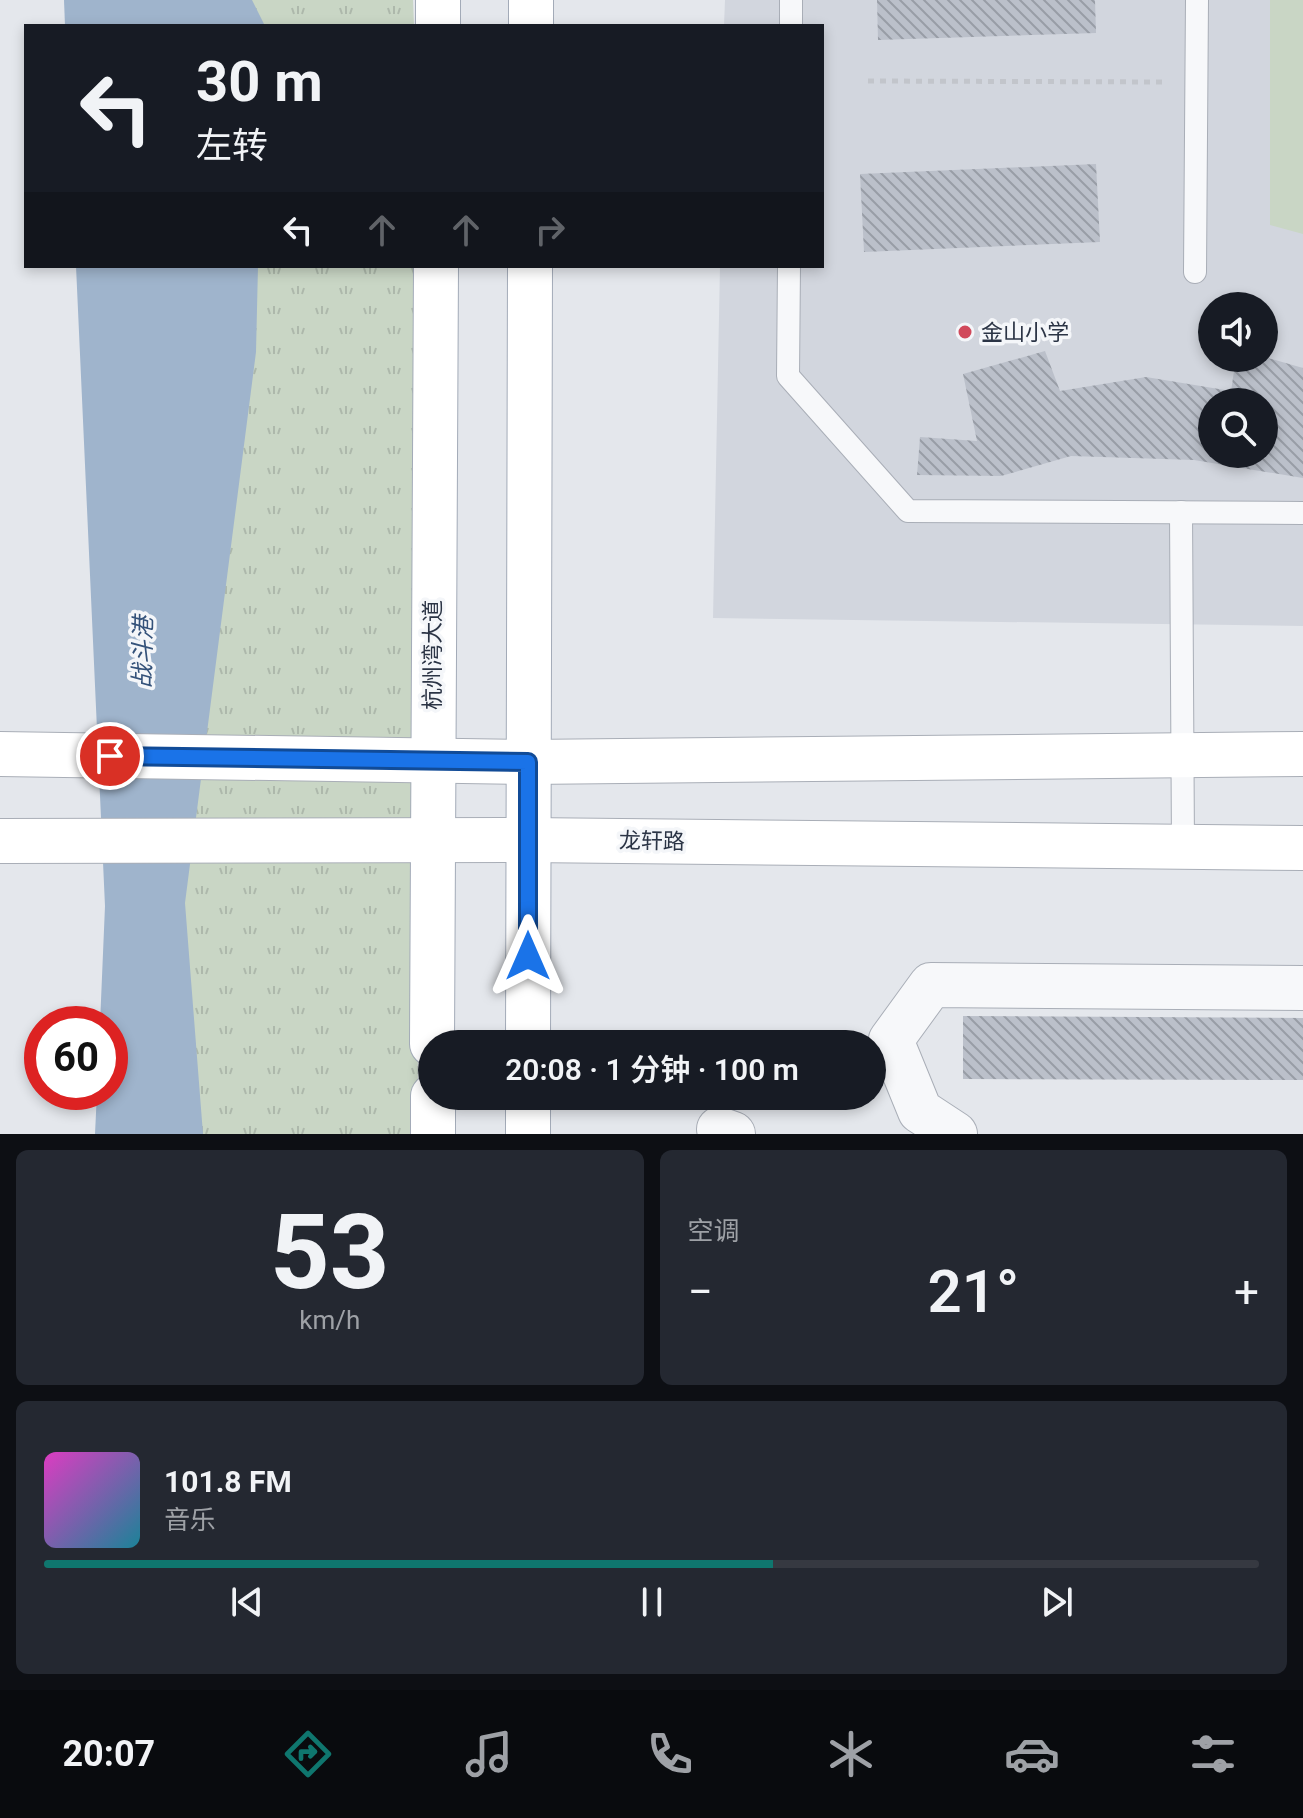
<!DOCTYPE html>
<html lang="zh">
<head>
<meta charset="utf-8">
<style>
  :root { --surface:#171b24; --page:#242831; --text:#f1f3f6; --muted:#9ea1a6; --line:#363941; --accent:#0f766e }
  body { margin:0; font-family:Roboto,"Noto Sans SC",sans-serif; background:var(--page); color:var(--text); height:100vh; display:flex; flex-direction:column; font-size:30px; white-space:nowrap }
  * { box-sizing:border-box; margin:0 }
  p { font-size:26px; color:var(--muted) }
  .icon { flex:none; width:44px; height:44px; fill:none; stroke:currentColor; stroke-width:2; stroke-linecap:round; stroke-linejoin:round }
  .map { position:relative; height:1134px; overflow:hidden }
  .side { display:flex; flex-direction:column; gap:16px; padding:16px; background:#0d0f14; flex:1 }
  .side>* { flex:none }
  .banner { position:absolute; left:24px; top:24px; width:800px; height:244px; border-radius:0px; box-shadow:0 4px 12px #0003; background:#171b24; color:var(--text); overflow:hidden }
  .controls { position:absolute; left:1198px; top:292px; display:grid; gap:16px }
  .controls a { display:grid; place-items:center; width:80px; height:80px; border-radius:50%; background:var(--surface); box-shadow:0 4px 12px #0003; font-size:40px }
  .speed { position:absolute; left:24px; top:1006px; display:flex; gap:16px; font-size:40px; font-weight:700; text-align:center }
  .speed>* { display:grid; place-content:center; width:104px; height:104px; border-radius:50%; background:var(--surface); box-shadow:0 4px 12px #0003; line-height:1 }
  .speed .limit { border:12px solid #d22; background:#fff; color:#111 }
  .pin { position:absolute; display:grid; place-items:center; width:68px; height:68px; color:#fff; margin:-34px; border:4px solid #fff; border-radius:50%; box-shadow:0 2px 8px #0007 }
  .me { position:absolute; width:88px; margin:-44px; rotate:0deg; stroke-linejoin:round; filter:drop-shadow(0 0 6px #0008) }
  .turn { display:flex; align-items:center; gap:28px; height:168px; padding:0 40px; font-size:36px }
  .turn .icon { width:104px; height:104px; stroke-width:2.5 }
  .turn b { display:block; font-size:56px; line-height:68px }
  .lanes { display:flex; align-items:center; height:76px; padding:0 40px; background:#0003; justify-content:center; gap:40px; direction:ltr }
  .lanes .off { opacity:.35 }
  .big { font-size:60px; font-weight:600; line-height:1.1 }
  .side .card { flex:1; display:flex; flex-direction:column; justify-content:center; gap:12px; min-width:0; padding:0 28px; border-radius:12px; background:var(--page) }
  .side .dial { align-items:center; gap:0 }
  .dial b { font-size:104px; line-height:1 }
  .song { display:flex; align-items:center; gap:24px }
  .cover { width:96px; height:96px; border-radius:12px; background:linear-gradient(135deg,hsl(310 70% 55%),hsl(190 70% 35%)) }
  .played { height:8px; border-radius:4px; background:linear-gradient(90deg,var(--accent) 60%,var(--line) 60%) }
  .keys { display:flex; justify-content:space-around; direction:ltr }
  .heat { display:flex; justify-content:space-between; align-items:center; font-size:44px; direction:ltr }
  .side .tiles { flex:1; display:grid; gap:16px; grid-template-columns:1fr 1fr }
  .card:last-child { grid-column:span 2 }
  .trip { position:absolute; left:418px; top:1030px; width:468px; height:80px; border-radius:40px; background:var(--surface); box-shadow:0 4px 12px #0003; font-weight:600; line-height:80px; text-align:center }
  .dock { display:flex; height:128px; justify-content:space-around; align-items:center; background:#090b0e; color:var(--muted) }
  .dock .icon { width:56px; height:56px }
  .dock .current { color:var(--accent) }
  .dock b { font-size:36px; color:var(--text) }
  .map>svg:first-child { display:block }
  .built { fill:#d2d6de; fill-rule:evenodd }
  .grass { fill:url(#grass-tufts) }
  .green { fill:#c9d6c5 }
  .water { fill:#9fb4cc }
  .building { fill:url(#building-back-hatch); fill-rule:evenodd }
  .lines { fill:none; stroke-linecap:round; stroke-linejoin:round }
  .lane-casing { stroke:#a9aeb7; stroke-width:24 }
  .street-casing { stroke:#a9aeb7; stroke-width:46 }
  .secondary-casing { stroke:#a9aeb7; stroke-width:46 }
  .primary-casing { stroke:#a3abb8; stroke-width:46 }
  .path { stroke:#c2c5cb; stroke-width:5; stroke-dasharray:6 6; stroke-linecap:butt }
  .lane { stroke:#f7f8fa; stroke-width:22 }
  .street { stroke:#f7f8fa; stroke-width:44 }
  .secondary { stroke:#fff; stroke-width:44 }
  .primary { stroke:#fff; stroke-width:44 }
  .route-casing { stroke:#114b97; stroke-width:20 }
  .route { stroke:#1a73e8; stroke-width:14 }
  .poi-dot { fill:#d1495b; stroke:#f4f6f9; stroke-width:3 }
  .labels { text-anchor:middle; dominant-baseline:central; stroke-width:7; stroke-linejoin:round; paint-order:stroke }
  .poi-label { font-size:22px; fill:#2b3445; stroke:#f4f6f9; text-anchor:start }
  .street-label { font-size:22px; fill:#2b3445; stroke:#f4f6f9 }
  .water-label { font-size:24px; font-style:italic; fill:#34527a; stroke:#f4f6f9 }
</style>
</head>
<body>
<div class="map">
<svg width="1303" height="1134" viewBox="0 0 1303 1134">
  <defs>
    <pattern id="grass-tufts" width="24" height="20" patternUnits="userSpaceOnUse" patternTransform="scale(2)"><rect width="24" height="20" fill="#c9d6c5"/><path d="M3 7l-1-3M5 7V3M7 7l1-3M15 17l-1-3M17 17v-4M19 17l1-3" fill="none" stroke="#adb8ab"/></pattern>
    <pattern id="building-back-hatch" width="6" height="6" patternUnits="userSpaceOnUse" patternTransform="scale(2)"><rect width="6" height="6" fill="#bbc0ca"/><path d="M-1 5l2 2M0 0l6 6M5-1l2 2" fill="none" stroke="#989da6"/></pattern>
  </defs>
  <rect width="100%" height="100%" fill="#e4e7ec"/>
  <path class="built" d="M725,0H1303V626L713,618L720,266H822V26H724ZM1212,306H1264V358H1212ZM1212,402H1264V454H1212Z"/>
  <g class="grass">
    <path d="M241,0H413L414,26H252Z"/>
    <path d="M244,266H415L418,1134H188L170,899Z"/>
  </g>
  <path class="green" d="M1270,0H1303V234L1270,225Z"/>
  <g class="water">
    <path d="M64,0H252L265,26H65Z"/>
    <path d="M76,266H258L256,352L185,903L203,1134H95L97,1092H110V1024H100L105,906Z"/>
  </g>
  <g class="building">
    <path d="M877,0H1095L1096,33L878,40Z"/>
    <path d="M1096,164L1100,242L864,252L860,174Z"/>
    <path d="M1045,351L1060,391L1146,377L1231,391L1236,358H1268L1303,368V478L1194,460L1071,456L1001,476L917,475L920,437L977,441L963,374ZM1212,402H1264V454H1212Z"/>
    <path d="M963,1016L1303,1018V1080L963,1079Z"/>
  </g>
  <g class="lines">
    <g class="lane-casing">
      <g id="lane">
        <path d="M791,26V0"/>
        <path d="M789,266L788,376L908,511L1303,513"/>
        <path d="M1195,272L1197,0"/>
        <path d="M1181,512L1183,847"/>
      </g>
    </g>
    <g class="street-casing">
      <g id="street">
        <path d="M719,1129L733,1134"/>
        <path d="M955,1134L920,1111L891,1040L931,985L1303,988"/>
      </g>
    </g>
    <g class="secondary-casing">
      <g id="secondary">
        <path d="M0,754L528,762L1303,754"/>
        <path d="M0,841L527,840L1303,848"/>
      </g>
    </g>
    <g class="primary-casing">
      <g id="primary">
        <path d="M438,26V0"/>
        <path d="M531,26V0"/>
        <path d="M432,1044L436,266"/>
        <path d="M528,1044L530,266"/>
        <path d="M433,1096V1134"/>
        <path d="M528,1096V1134"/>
      </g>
    </g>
    <path class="path" d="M868,81L1167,82"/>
    <use href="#lane" class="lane"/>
    <use href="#street" class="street"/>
    <use href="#secondary" class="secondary"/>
    <use href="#primary" class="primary"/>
  </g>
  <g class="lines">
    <g class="route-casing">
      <path id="route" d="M110,756L528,762V956"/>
    </g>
    <use href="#route" class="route"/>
  </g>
  <circle class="poi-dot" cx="965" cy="332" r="8"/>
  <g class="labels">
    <g class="poi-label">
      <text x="981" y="332">金山小学</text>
    </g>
    <g class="street-label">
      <text transform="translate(432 655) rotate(-90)">杭州湾大道</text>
      <text transform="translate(652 841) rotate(1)">龙轩路</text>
    </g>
    <g class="water-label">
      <text transform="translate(143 652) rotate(-89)">战斗港</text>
    </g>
  </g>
</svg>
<div class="controls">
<a><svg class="icon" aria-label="sound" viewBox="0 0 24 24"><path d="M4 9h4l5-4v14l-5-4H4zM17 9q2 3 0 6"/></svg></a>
<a><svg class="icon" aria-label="search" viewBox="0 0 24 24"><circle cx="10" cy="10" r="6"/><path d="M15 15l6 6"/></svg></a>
</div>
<div class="speed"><div class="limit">60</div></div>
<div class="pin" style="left:110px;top:756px;background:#d93025"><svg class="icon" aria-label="arrive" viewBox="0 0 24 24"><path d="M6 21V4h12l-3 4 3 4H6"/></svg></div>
<svg class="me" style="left:528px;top:956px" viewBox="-20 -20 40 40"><path d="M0-17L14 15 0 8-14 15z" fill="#1a73e8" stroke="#fff" stroke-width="4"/></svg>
<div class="trip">20:08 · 1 分钟 · 100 m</div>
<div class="banner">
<div class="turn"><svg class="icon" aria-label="left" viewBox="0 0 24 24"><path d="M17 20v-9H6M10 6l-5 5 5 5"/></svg><div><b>30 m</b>左转</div></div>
<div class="lanes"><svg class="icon" aria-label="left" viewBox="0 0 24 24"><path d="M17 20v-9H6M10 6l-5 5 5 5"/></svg><svg class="icon off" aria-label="ahead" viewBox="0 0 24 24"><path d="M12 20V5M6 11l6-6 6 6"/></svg><svg class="icon off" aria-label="ahead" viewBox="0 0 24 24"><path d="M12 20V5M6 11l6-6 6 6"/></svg><svg class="icon off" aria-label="right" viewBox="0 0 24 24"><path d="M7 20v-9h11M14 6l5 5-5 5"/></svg></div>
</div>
</div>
<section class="side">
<div class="tiles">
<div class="card dial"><b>53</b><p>km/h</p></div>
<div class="card"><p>空调</p>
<div class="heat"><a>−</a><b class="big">21°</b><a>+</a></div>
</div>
<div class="card">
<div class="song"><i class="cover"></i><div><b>101.8 FM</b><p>音乐</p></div></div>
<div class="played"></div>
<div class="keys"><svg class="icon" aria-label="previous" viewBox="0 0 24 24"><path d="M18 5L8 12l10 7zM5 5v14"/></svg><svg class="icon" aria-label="pause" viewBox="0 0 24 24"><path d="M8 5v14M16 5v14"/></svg><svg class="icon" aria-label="next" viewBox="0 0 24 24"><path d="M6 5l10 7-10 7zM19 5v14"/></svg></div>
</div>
</div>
</section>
<nav class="dock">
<b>20:07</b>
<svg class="icon current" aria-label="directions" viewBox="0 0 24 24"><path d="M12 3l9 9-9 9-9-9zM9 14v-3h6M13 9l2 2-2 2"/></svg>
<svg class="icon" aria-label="music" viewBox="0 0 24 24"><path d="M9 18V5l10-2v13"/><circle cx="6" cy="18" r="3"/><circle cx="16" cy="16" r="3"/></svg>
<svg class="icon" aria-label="phone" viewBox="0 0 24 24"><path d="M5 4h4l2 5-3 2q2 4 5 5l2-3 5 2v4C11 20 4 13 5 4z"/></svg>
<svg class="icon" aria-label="climate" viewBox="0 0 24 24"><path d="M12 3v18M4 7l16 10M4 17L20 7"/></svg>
<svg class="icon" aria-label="car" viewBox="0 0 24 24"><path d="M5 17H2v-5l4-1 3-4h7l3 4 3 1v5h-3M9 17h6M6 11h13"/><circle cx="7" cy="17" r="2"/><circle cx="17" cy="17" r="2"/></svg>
<svg class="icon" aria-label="filters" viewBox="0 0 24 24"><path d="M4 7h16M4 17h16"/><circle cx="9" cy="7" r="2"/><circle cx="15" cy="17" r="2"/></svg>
</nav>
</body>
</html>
